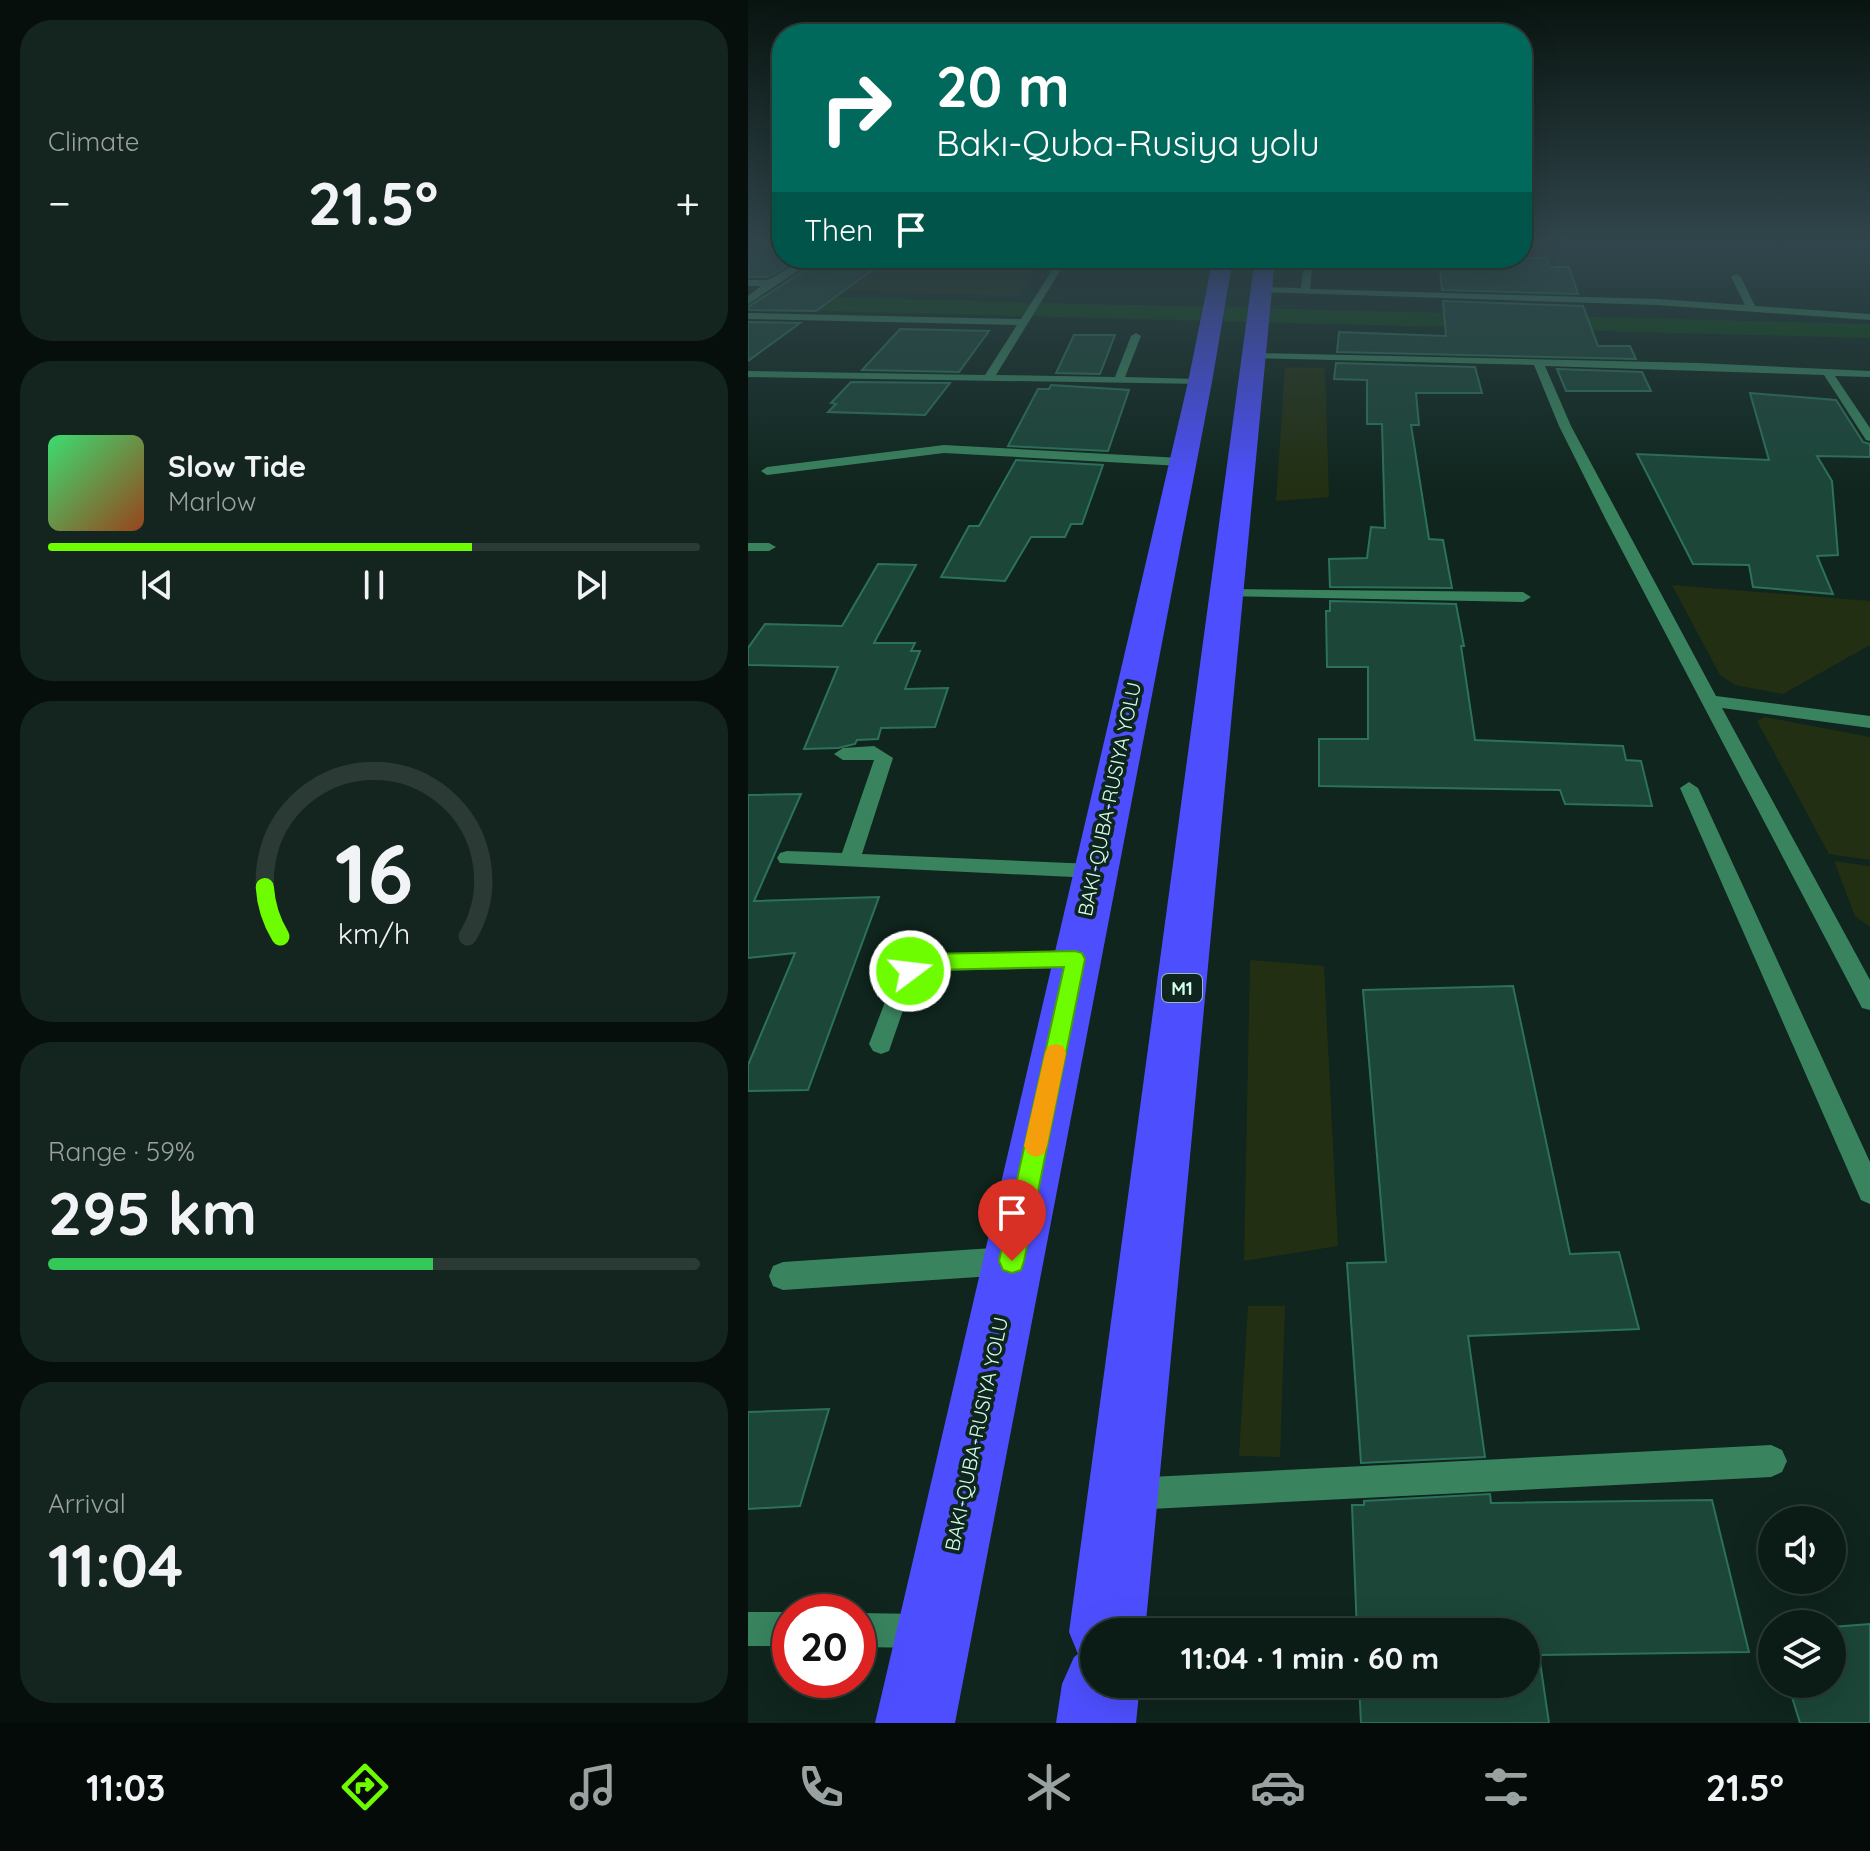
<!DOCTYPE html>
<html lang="en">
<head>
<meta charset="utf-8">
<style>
  :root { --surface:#0b1c16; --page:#14251f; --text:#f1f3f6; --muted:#9aa1a1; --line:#2b3a35; --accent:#6dfd00 }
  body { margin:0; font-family:Quicksand,sans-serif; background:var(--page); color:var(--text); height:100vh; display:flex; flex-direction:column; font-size:30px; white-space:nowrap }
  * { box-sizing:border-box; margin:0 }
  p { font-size:26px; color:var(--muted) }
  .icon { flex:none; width:44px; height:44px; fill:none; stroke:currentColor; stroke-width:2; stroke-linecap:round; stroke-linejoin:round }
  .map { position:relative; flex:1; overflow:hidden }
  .side { display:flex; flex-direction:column; gap:20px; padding:20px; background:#060f0c; width:748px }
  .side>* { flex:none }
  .top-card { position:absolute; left:24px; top:24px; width:760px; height:244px; border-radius:32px; box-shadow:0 8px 32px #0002,0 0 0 2px var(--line); background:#00695c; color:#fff; overflow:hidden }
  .buttons { position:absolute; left:1010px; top:1506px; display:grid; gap:16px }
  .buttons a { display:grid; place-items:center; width:88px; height:88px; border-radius:50%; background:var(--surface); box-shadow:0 8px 32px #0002,0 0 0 2px var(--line); font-size:40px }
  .speed { position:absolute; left:24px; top:1594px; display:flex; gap:16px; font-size:40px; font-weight:700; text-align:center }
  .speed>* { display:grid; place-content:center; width:104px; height:104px; border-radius:50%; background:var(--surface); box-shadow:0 8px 32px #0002,0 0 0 2px var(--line); line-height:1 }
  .speed .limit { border:12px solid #d22; background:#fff; color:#111 }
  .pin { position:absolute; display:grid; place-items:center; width:68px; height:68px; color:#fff; margin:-82px -34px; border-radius:50% 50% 50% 0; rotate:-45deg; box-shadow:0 0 8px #0007 }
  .pin .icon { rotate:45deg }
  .me { position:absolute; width:88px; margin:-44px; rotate:75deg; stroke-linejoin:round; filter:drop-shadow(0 0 6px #0008) }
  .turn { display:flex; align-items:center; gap:28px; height:168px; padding:0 32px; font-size:36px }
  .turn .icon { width:104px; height:104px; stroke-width:2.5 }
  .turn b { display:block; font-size:56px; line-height:68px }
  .then { display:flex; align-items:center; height:76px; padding:0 32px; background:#0003; gap:16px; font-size:30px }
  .big { font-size:60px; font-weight:700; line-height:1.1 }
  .side .card { flex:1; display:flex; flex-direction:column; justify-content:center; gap:12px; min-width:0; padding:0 28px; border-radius:32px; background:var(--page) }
  .side .dial { align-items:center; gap:0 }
  .dial svg { height:208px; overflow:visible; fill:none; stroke:var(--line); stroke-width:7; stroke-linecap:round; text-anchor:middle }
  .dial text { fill:var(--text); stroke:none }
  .song { display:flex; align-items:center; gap:24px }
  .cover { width:96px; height:96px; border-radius:12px; background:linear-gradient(135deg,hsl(140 70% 55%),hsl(20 70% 35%)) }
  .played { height:8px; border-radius:4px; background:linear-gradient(90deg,var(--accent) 65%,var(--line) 65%) }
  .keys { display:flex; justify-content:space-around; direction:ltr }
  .heat { display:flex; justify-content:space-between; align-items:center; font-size:44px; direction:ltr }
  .charge { height:12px; border-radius:6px; background:linear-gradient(90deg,#34c759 59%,var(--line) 0) }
  .trip { position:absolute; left:332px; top:1618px; width:460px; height:80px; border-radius:40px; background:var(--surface); box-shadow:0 8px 32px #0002,0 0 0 2px var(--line); font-weight:700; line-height:80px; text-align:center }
  .tab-bar { display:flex; height:128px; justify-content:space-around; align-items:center; background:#040b09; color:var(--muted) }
  .tab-bar .icon { width:56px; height:56px }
  .tab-bar .current { color:var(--accent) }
  .tab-bar b { font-size:36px; color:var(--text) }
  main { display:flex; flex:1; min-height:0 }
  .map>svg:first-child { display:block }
  .green { fill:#222f12 }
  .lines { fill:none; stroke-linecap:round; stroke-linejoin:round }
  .canal { fill:#0a4310; fill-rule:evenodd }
  .building { fill:#1b4638; stroke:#2c725b; stroke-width:2 }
  .minor { fill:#39845f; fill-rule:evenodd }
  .highway { fill:#4d4fff; fill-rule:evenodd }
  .route { fill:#6dfd00; stroke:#47a400; stroke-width:2 }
  .slow { fill:#f59e0b }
  .labels { text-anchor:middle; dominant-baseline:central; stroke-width:8; stroke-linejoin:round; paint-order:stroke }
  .shield { fill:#0f251d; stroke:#98beae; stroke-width:2 }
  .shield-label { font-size:18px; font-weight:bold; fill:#d2ffec }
  .street-label { font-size:20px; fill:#d2ffec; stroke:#0f251d }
</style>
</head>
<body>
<main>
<section class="side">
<div class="card"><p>Climate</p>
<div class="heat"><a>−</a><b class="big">21.5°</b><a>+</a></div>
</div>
<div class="card">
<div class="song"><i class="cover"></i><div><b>Slow Tide</b><p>Marlow</p></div></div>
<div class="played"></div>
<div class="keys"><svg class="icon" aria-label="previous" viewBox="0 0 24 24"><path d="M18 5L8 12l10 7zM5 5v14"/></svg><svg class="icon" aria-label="pause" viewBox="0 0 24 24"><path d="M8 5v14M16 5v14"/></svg><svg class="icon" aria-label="next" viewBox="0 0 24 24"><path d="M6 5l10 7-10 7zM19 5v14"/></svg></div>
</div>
<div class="card dial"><svg viewBox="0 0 100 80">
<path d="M14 69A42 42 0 1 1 86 69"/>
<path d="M14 69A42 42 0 0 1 8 50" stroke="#6dfd00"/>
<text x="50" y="56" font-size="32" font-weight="700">16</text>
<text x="50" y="72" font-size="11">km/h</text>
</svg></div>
<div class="card"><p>Range · 59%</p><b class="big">295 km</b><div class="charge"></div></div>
<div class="card"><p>Arrival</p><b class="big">11:04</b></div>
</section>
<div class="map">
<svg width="1122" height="1723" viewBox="0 0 1122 1723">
  <rect width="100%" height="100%" fill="#0f251d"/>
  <g class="green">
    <path d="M84,258H296L271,296L30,288L56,266H74Z"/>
    <path d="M537,367L577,368L581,497L528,501Z"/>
    <path d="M924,585L1122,601V645L1035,694L987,685L972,675Z"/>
    <path d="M1017,717L1122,737V860L1081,854L1009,721Z"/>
    <path d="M1086,861L1122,866V927L1107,916Z"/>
    <path d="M502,960L576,966L590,1246L496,1261Z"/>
    <path d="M500,1306H537L532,1457L491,1456Z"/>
  </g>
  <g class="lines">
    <path class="canal" d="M0,295L1122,324V338L0,309Z"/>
  </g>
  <g class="building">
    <path d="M0,248L34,249L36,268L19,277H0Z"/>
    <path d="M691,258H799L802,267H821L830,294L694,290Z"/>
    <path d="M60,268H127L68,311L0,310V307Z"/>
    <path d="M695,301L835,306L850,346H882L888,359L589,352L591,332L698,336Z"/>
    <path d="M0,322L52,323L0,361Z"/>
    <path d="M152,329L241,331L211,372L114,370Z"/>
    <path d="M326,335H367L352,374L308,373Z"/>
    <path d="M588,363L727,367L734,393H668L671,425H663L681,539L695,540L704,588L582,587L581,559L619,558L623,527L637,528L634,424H619V380L586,379Z"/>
    <path d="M809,369L894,372L903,391H818Z"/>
    <path d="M103,382L202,383L177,415L80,412L88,404L83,403Z"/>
    <path d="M303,385L381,390L360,451L260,446L290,389H301Z"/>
    <path d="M1002,393L1088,400L1115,442L1122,444V457L1069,456L1084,481L1090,555L1069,556L1085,594L1005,587L1001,565L945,564L889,454L1021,460Z"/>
    <path d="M268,460L355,465L334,524H323L317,537H283L257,581L193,577L221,526H231Z"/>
    <path d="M130,564L168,565L126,643H167L163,651H172L157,689L200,688L187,727L133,728L130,739L109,740L107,744L90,748L56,749L90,667L0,665V648L17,624L94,626Z"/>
    <path d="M582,601L708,604L716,646H713L727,740L875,746L878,760L893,761L904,806L817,804L812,790L571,786V739H620V667H579L578,611H582Z"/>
    <path d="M53,794L6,901L131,897L60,1090L0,1091V1065L47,953L0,958V795Z"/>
    <path d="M765,986L822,1254L871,1252L891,1329L720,1336L737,1457L613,1463L599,1263L638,1262L615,990Z"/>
    <path d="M81,1409L52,1506L0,1509V1412Z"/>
    <path d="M742,1494L743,1503L964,1500L1001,1652L791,1655L801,1723H613L611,1684H778V1632H609L604,1505H616V1501Z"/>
    <path d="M1122,1624V1723H1052L1040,1684H1084V1627Z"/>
  </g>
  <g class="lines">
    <g class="minor">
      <path d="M59,258H69L0,304V296L13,286H0V280H20Z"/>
      <path d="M312,258H320L248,375L367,377L383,336L388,333L393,336L377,377L452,379L456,380V384L0,377V371L237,375L269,325L0,319V313L273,319Z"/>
      <path d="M557,258H565L562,289L909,299L997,305L983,277L988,274L993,277L1007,306L1122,314V320L909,305L512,292L515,287L553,288Z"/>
      <path d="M507,353L951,363L1122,371V377L1087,376L1122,428V441L1118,440L1076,375L797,366L823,426L968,696L1122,716V728L974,708L1122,980V1010L1114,1008L858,520L811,426L786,365L503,358L502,356Z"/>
      <path d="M196,445L433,458L439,462L433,466L196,453L19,475L13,471L19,467Z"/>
      <path d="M0,543H21L28,547L21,551H0Z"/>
      <path d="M480,589L775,592L783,597L775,602L475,596L473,593Z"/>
      <path d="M126,746L145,758L114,854L345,864L352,866L355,871L352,876L345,878L32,863L29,858L32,853L39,851L94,853L126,760H95L86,754L95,748Z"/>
      <path d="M941,782L950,788L1122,1162V1204L1113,1200L932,788Z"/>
      <path d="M327,950L335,953L338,959L335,965L327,968L182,971L161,993L141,1051L133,1054L125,1051L121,1044L145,981L170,956Z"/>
      <path d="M260,1247L270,1251L274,1261L270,1271L260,1275L35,1290L25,1286L21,1276L25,1266L35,1262Z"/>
      <path d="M1023,1445L1034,1450L1039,1461L1034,1472L1023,1477L383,1510L372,1505L367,1494L372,1483L383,1478Z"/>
      <rect x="0" y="1612" width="42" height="34"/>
      <path d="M110,1613L174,1614L186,1619L191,1631L186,1643L174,1648L110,1647Z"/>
    </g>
    <g class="highway">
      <path d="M465,258H485L464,382L207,1723H127L440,382Z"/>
      <path d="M507,258H527L397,1632H346V1684H392L388,1723H308L314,1684L326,1657L330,1654L321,1632Z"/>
    </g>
  </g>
  <linearGradient id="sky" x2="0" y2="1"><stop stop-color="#081410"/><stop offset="0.5" stop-color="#31464c"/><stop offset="1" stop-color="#31464c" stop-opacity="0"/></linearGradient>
  <rect width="1122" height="488" fill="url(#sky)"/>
  <path class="route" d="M327,951L334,953L337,959L276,1261L273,1270L264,1273L255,1270L251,1261L316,967L181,970L162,979L155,977L152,971L155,966L178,954Z"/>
  <path class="slow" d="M308,1044L315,1046L318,1053L299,1146L296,1154L288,1157L280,1154L276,1146L297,1053L300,1046Z"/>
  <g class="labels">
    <rect class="shield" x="414" y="974" width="40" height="28" rx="6"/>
    <g class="shield-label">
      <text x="434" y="988">M1</text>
    </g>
    <g class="street-label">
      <text transform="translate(361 799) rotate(-78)">BAKI-QUBA-RUSIYA YOLU</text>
      <text transform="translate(228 1434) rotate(-78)">BAKI-QUBA-RUSIYA YOLU</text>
    </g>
  </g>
</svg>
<div class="buttons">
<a><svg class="icon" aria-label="sound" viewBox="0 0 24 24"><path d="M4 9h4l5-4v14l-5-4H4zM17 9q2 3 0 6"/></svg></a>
<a><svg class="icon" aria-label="layers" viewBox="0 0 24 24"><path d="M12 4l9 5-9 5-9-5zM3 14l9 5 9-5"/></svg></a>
</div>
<div class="speed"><div class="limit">20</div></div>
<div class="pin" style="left:264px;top:1261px;background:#d93025"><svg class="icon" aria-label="arrive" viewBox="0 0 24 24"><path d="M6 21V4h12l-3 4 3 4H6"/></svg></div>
<svg class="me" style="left:162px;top:971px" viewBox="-20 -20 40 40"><circle r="17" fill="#6dfd00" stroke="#fff" stroke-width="3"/><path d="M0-11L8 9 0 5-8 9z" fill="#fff"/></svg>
<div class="trip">11:04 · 1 min · 60 m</div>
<div class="top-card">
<div class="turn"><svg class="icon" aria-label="right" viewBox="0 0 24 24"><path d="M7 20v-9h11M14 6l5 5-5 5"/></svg><div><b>20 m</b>Bakı-Quba-Rusiya yolu</div></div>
<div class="then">Then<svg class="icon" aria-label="arrive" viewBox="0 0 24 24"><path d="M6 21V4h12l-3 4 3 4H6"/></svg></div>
</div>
</div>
</main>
<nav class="tab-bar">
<b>11:03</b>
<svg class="icon current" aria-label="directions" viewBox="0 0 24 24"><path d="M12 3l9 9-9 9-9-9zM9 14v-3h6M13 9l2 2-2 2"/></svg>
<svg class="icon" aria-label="music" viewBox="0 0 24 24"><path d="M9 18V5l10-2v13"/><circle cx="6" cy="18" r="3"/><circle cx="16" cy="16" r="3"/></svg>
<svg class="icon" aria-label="phone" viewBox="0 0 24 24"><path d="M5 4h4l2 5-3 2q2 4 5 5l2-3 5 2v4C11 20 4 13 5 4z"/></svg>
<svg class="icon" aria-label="climate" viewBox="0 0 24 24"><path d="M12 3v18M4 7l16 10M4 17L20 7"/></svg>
<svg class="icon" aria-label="car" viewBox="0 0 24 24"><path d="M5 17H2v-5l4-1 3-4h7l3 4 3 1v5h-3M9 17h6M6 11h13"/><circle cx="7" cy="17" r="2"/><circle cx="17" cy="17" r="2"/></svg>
<svg class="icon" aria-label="filters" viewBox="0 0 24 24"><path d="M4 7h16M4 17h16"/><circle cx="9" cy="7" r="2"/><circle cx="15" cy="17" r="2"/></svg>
<b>21.5°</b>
</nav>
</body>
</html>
